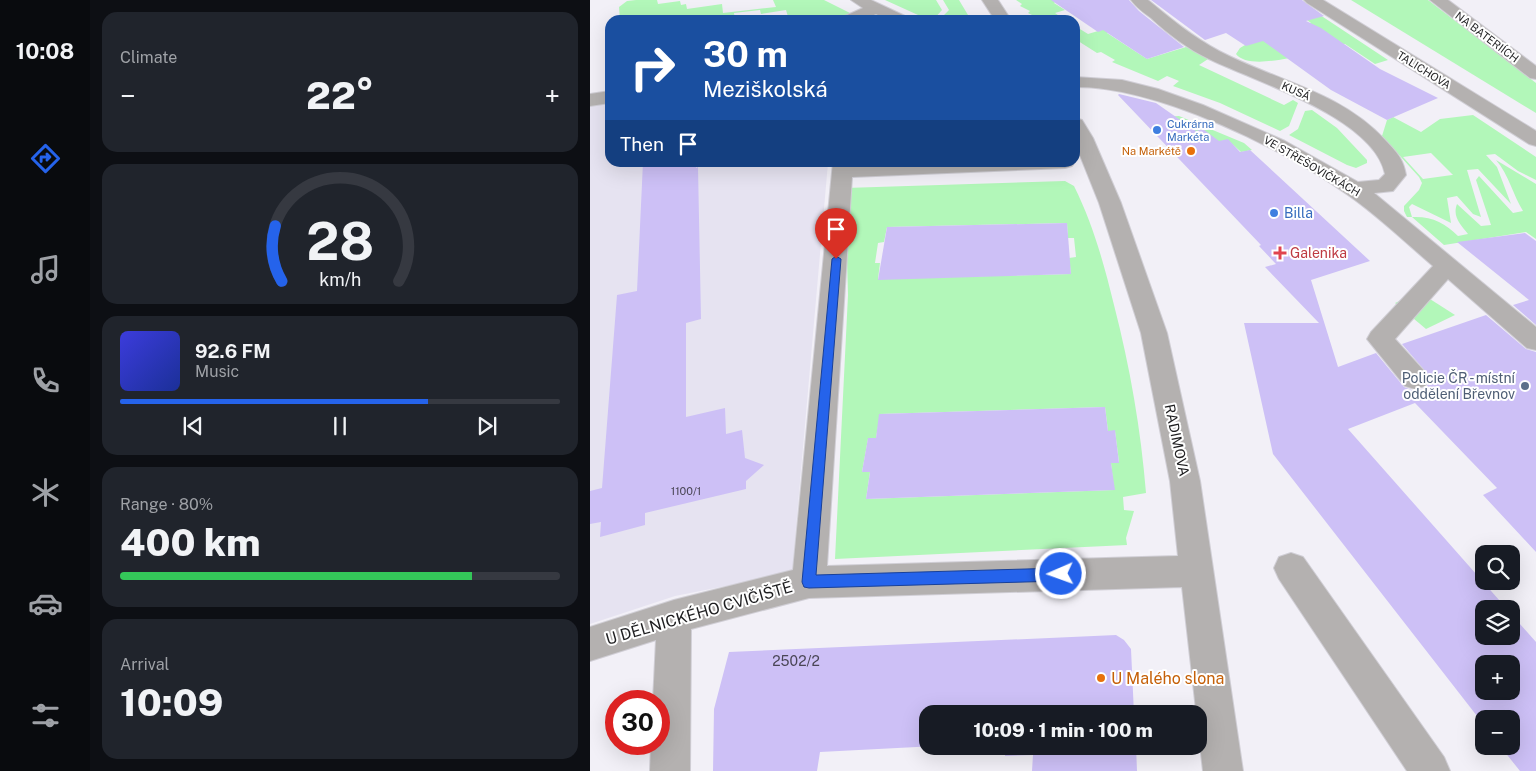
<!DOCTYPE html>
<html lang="en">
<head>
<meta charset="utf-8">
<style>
  :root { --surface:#171b24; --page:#20242c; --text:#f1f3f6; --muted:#9ea1a6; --line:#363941; --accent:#2563eb }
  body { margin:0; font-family:"Public Sans",sans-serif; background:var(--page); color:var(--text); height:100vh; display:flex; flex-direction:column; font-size:19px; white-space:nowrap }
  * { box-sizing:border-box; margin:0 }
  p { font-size:16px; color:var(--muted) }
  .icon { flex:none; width:28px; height:28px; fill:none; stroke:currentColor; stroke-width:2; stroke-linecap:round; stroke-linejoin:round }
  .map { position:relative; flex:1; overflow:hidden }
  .details { display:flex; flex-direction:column; gap:12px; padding:12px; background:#0d0f14; width:500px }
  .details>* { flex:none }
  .hud { position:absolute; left:15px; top:15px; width:475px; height:152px; border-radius:15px; box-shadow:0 5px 20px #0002; background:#1a4fa0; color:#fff; overflow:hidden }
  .buttons { position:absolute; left:885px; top:545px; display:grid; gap:10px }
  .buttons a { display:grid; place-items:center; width:45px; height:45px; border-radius:10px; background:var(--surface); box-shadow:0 5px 20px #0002; font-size:25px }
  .speed { position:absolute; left:15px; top:690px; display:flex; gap:10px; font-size:25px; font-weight:700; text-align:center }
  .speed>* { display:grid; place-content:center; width:65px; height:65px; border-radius:50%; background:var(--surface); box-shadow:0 5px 20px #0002; line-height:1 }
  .speed .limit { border:8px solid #d22; background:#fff; color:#111 }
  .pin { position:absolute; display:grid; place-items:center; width:42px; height:42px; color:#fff; margin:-51px -21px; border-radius:50% 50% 50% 0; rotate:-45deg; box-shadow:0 0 5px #0007 }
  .pin .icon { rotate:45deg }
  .me { position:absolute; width:55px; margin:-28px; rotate:268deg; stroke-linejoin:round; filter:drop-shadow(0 0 4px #0008) }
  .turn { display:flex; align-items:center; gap:18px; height:105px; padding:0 15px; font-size:22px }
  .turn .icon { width:65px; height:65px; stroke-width:2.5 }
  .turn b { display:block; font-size:35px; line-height:42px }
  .then { display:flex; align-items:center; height:48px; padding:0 15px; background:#0003; gap:10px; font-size:19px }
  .big { font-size:38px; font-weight:800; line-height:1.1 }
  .details .card { flex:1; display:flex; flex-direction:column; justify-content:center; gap:8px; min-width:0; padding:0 18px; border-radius:15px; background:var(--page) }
  .details .dial { align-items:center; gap:0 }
  .dial svg { height:130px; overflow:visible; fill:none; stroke:var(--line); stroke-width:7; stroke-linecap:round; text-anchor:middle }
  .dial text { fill:var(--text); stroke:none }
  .song { display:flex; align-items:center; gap:15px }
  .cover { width:60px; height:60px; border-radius:8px; background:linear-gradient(135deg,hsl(240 70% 55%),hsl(230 70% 35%)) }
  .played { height:5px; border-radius:2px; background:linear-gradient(90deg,var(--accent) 70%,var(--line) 70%) }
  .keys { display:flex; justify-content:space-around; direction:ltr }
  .heat { display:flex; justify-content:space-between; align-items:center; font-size:28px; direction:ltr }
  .charge { height:8px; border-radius:4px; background:linear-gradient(90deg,#34c759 80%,var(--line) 0) }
  .trip { position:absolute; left:329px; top:705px; width:288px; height:50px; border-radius:15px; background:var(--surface); box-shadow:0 5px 20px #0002; font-weight:800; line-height:50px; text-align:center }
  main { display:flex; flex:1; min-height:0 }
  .tab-bar { display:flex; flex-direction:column; width:90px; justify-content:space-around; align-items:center; background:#090b0e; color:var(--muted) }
  .tab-bar .icon { width:35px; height:35px }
  .tab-bar .on { color:var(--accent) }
  .tab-bar b { font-size:22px; color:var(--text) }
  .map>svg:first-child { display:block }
  .built { fill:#e6e3f1 }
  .green { fill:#b2f7b9; fill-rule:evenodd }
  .building { fill:#cdc0f6; fill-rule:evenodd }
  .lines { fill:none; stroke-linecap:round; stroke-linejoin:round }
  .minor-casing { stroke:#d0ced5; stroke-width:2 }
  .minor { fill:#b4b1b0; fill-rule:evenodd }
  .route { fill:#2563eb; stroke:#184099 }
  .shop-dot { fill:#3f7fe0; stroke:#fff; stroke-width:2 }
  .food-dot { fill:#e8710a; stroke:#fff; stroke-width:2 }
  .health-dot { fill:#e0444e; stroke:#fff; stroke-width:2 }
  .service-dot { fill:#5c6f8a; stroke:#fff; stroke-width:2 }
  .labels { text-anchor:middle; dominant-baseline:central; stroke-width:4; stroke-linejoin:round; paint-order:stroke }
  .far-street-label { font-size:11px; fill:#1e1e20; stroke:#fff }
  .far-shop-label { font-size:11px; fill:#366cbe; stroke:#fff; text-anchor:start }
  .far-food-label { font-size:11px; fill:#c56008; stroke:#fff; text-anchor:end }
  .number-label { font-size:11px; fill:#4a4656 }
  .shop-label { font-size:14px; fill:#366cbe; stroke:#fff; text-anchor:start }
  .health-label { font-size:14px; fill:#be3a42; stroke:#fff; text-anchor:start }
  .service-label { font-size:14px; fill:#4e5e75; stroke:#fff; text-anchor:end }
  .street-label { font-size:14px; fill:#1e1e20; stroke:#fff }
  .near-number-label { font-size:14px; fill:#4a4656 }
  .near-street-label { font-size:16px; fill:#1e1e20; stroke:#fff }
  .near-food-label { font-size:16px; fill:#c56008; stroke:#fff; text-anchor:start }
</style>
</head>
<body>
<main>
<nav class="tab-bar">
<b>10:08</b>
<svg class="icon on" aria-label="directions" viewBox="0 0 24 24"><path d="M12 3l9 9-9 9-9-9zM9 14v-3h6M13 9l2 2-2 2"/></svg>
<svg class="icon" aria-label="music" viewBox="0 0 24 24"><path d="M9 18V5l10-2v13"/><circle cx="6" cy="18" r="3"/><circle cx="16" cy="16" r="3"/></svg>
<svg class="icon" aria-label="phone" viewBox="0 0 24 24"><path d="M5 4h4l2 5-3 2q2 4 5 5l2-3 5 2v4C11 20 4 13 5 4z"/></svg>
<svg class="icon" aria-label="climate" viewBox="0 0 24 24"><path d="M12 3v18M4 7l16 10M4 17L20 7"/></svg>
<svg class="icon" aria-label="car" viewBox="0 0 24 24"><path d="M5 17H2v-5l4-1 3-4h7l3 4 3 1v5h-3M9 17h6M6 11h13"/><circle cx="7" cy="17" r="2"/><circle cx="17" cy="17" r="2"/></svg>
<svg class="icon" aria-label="filters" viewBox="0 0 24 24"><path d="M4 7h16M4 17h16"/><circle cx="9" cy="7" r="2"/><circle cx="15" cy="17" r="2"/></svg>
</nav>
<section class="details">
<div class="card"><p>Climate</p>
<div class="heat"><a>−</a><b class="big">22°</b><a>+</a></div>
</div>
<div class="card dial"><svg viewBox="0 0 100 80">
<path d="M14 69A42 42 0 1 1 86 69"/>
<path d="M14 69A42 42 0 0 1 10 35" stroke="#2563eb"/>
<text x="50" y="56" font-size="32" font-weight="700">28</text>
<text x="50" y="72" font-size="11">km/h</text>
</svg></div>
<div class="card">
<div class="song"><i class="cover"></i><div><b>92.6 FM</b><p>Music</p></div></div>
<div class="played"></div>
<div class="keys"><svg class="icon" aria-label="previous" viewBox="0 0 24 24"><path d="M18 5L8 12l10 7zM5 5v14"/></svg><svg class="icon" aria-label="pause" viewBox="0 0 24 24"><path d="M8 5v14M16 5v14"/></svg><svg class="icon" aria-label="next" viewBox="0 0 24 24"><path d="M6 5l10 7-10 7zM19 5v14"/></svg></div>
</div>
<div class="card"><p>Range · 80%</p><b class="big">400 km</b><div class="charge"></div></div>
<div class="card"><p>Arrival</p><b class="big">10:09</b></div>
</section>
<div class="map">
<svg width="946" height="771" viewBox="0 0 946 771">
  <rect width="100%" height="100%" fill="#f2f0f7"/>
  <path class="built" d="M20,101V162L238,163L202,573L85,596L0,624V103Z"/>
  <g class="green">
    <path d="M46,0H67L68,4L90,1L91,5L96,4L97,9L132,4L133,13L186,7L183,0H234L274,20H199L196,10L171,14L170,10L144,13L145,20H30L29,7L37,1Z"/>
    <path d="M295,0H346L352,10L343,20H339Z"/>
    <path d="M353,0H369L381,20H349L359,10Z"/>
    <path d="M426,0H467L464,3L475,10L465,13L475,20H448L446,19L448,18L438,13L440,11L430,6L432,4Z"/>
    <path d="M761,0H838L946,83V113Z"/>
    <path d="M724,11L798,60L785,64L755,44C733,49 661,74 646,54L650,48L655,45L721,23L717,20Z"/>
    <path d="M485,26L498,34L518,28L517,33L557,59L596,47L613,54L618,59L609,65L694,105L703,100L708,103L699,126L690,131L630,103L583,86L589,81L577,76L568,81L522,62L525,60L511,52L507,53L485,39Z"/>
    <path d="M722,110L747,128L777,160V163L766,168L757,165L699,135L708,129L715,111Z"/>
    <path d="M883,115L946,157V180L928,171L905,154L896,155L907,167L921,204L888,169L877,170L891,217L883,214L867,196L857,198L861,223L822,204L819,207L822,217C842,216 855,223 868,236L878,234C871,225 862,217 867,204L891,226L901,225L886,180L889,176L923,213L933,211C923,195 919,175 906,160L946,184V239L936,232L854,245L822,217H817L814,211V206L829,190L832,183L829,177L792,136L797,120L803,117L831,132L850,119ZM841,153L863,175H862L833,179L813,157Z"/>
    <path d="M589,116L654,143L662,150L651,152L638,140L625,142L602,132L590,120L577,122L572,117Z"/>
    <path d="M475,181L484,186C503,224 514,264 524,305C540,367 551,430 556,493L533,497L534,510L544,511L536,538L537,545L245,559L258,295L255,188ZM477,223L478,238H484L486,257L479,258L481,274L288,279L290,263H285L288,243L294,242L297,227ZM515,407L518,431H525L529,462L521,463L524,490L276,499L280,472H272L278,439L286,438L290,414Z"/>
    <path d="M829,292L865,315L836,329L805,303Z"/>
  </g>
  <g class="building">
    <path d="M461,0H539L549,11L594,47L557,59L513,30L508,32Z"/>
    <path d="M561,0H712L734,16L716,21L731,28L790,69L848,98L797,120L741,90L673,41L656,46L636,33L615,40Z"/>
    <path d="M529,94L566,103L606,131L613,129L629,141L638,139L650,152L660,150L780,261L721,280L748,367L786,353L814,387L824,391L836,388L841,378L812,344L896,315L936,349L946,352V552L893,495L907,488L825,403L758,429L917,609H894V636H921V614L946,642V771H930L910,746H921V719H894V725L683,454L654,323H729L675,267L686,264L669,246L671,245L528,95ZM894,664H921V691H894Z"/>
    <path d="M53,162H106V168L108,167L111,319L96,323V417L135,408L136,434L152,430L155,458L174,465L156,481V489L55,513V525L10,537L11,522L0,524V491L12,488L27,295L47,291Z"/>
    <path d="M477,223L481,274L288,280L297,227Z"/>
    <path d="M935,233L946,241V325L923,305L939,300L867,242Z"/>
    <path d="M515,407L518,431L525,430L529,463H521L525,490L276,499L280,472H272L278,438H286L289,414Z"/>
    <path d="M526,635L534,640L541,649L544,714H338V746H346L230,752L227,771H123L124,709L139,652Z"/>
    <path d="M374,746H546L547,771H442L443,755L415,756L416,747L374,749Z"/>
  </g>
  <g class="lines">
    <g class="minor-casing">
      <g id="minor">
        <path d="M261,0H281L317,17L319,20H298L286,14L272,20H251L253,17L273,8Z"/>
        <path d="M392,0H408L421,20H405Z"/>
        <path d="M541,0H558C581,19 603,37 629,51C686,81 750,91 795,140C807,153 813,158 816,175L803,191L784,193L946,327V350L937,348L858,279L805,339L835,372L839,379L835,386L825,389L815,386L777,339L781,332L843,266C815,242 788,216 758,195C692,148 566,86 485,87V77L532,80L568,89L613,105L695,141L768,182L789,180L795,174C784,118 666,82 619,59C598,49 578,34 561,18C554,13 546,7 541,0Z"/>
        <path d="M714,0H733L946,131V146L939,144L717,3Z"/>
        <path d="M840,0H858L946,66V79L940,78Z"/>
        <path d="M20,91V103L0,106V94Z"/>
        <path d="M485,118L492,120L503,138L531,203L577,333L610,481L653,771H613L592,587L219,598L101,629L100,771H60L61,744H69V701H63L66,640L0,661V627L84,600L203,570L243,162H263V164L485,162L482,166L475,168L262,177L237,566L588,556L580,481L551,333L509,203L485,143Z"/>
        <path d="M701,553L713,557L854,757L860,771H817L689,579L684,568L689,557Z"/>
      </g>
    </g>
    <use href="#minor" class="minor"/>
  </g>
  <path class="route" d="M246,256L251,259L226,575L471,568L476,570L478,574L476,579L471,581L219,588L214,587L212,582L242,259Z"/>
  <g class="shop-dot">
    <circle cx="567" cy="130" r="5"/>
    <circle cx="684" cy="213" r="5"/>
  </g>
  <g class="food-dot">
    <circle cx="601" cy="151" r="5"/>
    <circle cx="511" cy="678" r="5"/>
  </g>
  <path class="health-dot" d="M687.5 245.5h5v5h5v5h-5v5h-5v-5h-5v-5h5z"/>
  <circle class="service-dot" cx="935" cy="386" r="5"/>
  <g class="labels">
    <g class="far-street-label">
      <text transform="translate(897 37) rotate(37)">NA BATERIÍCH</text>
      <text transform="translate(834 70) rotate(32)">TALICHOVA</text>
      <text transform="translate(706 91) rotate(24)">KUSÁ</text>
      <text transform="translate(722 166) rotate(30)">VE STŘEŠOVIČKÁCH</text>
    </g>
    <g class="far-shop-label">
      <text x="577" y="124">Cukrárna<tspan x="577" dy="13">Markéta</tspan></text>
    </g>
    <g class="far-food-label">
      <text x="591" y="151">Na Markétě</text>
    </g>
    <g class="number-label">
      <text x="96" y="491">1100/1</text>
    </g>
    <g class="shop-label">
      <text x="694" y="213">Billa</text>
    </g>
    <g class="health-label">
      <text x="700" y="253">Galenika</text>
    </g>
    <g class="service-label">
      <text x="925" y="378">Policie ČR - místní<tspan x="925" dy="16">oddělení Břevnov</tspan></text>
    </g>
    <g class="street-label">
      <text transform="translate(587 440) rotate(78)">RADIMOVA</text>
    </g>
    <g class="near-number-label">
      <text x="206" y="661">2502/2</text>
    </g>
    <g class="near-street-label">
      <text transform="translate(109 613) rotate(-16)">U DĚLNICKÉHO CVIČIŠTĚ</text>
    </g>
    <g class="near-food-label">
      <text x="521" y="678">U Malého slona</text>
    </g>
  </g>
</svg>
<div class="buttons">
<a><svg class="icon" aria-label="search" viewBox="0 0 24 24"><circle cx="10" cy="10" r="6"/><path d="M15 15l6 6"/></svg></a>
<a><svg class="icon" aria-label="layers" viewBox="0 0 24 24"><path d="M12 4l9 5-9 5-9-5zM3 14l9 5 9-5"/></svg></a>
<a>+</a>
<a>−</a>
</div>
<div class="speed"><div class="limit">30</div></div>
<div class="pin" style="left:246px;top:259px;background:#d93025"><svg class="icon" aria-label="arrive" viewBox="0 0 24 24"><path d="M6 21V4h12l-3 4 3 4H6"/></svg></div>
<svg class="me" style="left:471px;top:574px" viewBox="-20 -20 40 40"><circle r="17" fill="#2563eb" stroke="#fff" stroke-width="3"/><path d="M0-11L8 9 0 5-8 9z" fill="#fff"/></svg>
<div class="trip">10:09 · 1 min · 100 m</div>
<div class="hud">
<div class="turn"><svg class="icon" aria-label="right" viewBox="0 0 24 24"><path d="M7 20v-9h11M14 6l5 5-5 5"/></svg><div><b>30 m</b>Meziškolská</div></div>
<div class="then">Then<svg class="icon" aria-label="arrive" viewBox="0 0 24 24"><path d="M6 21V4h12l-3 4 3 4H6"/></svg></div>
</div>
</div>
</main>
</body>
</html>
